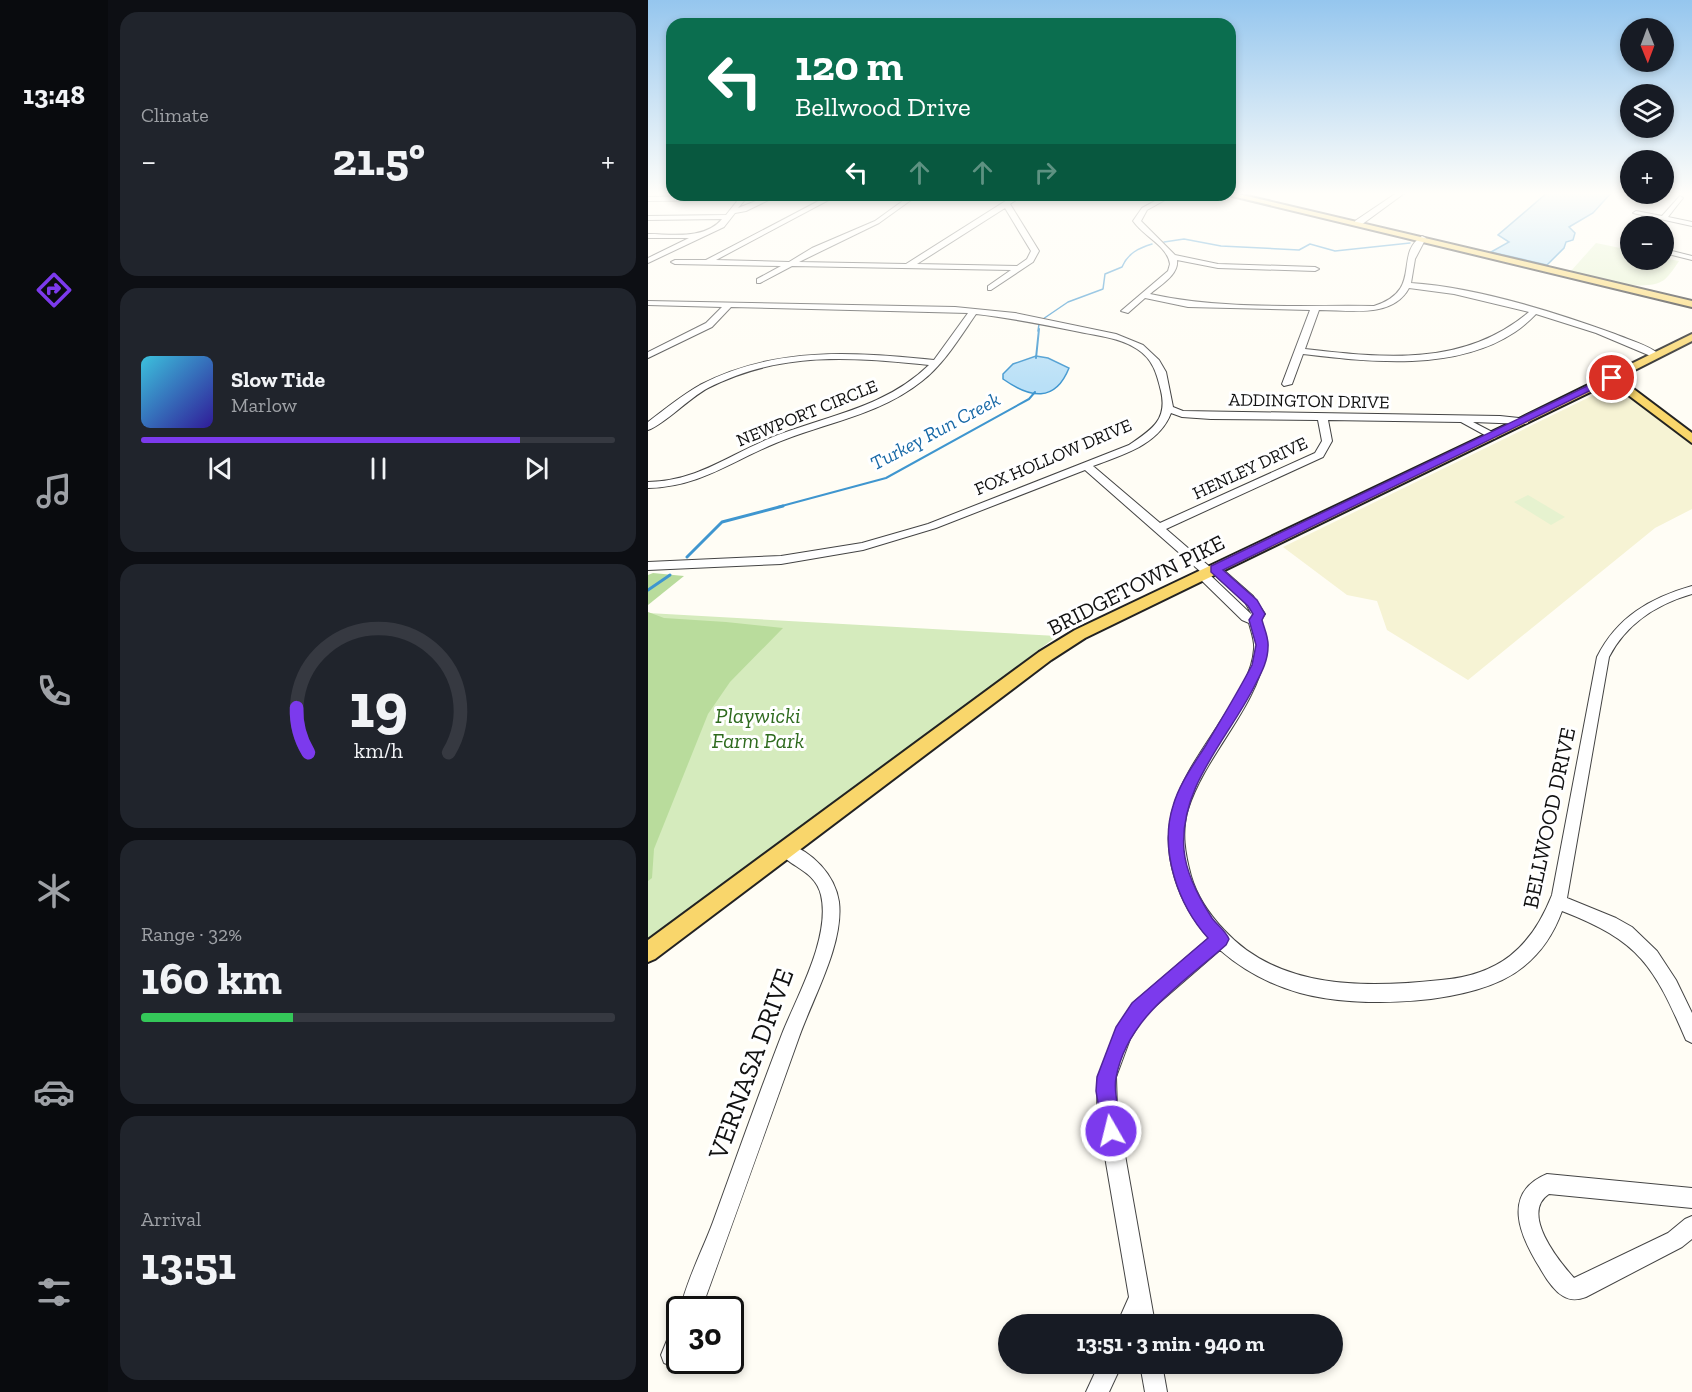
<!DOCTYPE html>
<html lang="en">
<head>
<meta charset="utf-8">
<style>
  :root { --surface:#171b24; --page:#20242c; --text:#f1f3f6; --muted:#9ea1a6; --line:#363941; --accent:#7c3aed }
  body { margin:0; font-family:"Zilla Slab",serif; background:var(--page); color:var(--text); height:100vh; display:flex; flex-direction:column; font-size:22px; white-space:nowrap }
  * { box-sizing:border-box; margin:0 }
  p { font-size:20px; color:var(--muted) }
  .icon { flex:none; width:33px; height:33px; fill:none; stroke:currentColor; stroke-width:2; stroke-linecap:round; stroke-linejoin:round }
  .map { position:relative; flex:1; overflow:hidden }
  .drawer { display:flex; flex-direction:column; gap:12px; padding:12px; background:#0d0f14; width:540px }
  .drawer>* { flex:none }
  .guide { position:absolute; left:18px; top:18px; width:570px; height:183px; border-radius:18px; box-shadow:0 3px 9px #0003; background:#0b6e4f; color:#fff; overflow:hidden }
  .needle { width:39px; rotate:179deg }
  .buttons { position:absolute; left:972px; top:18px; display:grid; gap:12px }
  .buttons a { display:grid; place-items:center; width:54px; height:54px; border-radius:50%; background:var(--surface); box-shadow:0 3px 9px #0003; font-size:30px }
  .speed { position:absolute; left:18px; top:1296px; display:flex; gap:12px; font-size:30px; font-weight:700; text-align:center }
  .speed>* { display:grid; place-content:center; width:78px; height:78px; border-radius:50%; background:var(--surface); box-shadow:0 3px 9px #0003; line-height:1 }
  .speed .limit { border:3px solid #111; border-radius:9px; background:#fff; color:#111 }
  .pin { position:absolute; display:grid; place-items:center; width:51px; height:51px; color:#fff; margin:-26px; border:3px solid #fff; border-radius:50%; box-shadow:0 2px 6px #0007 }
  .me { position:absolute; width:66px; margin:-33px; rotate:352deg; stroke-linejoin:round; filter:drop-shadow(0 0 4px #0008) }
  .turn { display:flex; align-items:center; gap:21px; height:126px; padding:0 30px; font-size:27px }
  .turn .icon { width:78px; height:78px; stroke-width:2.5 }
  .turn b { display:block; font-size:42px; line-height:51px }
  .lanes { display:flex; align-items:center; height:57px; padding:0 30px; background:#0003; justify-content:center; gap:30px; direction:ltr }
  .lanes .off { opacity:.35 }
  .big { font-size:45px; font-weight:700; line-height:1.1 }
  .drawer .tile { flex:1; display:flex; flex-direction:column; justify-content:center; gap:9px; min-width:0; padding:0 21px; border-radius:18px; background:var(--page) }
  .drawer .dial { align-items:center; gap:0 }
  .dial svg { height:156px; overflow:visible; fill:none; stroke:var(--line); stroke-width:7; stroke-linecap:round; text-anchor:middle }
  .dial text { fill:var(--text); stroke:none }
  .song { display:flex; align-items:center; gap:18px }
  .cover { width:72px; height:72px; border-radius:9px; background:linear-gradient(135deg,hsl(190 70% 55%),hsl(250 70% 35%)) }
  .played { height:6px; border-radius:3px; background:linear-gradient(90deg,var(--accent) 80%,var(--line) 80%) }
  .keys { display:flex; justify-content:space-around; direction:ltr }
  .heat { display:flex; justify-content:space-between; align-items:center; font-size:33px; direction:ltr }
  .charge { height:9px; border-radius:4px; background:linear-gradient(90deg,#34c759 32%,var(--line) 0) }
  .trip { position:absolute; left:350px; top:1314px; width:345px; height:60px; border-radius:30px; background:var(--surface); box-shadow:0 3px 9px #0003; font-weight:700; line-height:60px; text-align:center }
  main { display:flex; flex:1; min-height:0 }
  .tabs { display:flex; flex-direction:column; width:108px; justify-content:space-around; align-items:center; background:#090b0e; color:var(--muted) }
  .tabs .icon { width:42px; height:42px }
  .tabs .active { color:var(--accent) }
  .tabs b { font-size:27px; color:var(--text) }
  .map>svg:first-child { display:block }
  .farmland { fill:#f6f3d4 }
  .green { fill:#d5ebbd }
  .forest { fill:#b9dc9c }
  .pitch { fill:#e6f2cf }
  .water { fill:#b9e0f7; stroke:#3f96cf; stroke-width:1.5 }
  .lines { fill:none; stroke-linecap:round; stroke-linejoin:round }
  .stream-far2 { stroke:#3f96cf; stroke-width:1.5 }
  .stream-far1 { stroke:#3f96cf; stroke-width:2 }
  .stream { stroke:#3f96cf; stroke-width:3 }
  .minor-casing { stroke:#444; stroke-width:2 }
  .major-casing { stroke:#222; stroke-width:4 }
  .minor { fill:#fff; fill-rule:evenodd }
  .major { fill:#f9d66b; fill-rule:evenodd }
  .route { fill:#7c3aed; stroke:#51269a; stroke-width:1.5 }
  .labels { text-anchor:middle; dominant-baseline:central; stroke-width:6; stroke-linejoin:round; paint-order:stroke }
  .far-street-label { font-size:18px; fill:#111; stroke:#fff }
  .far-water-label { font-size:20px; font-style:italic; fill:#1768a6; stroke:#fff }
  .street-label { font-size:22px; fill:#111; stroke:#fff }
  .park-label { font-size:22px; font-style:italic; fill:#2f6b1f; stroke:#fff }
  .near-street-label { font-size:27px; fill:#111; stroke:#fff }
</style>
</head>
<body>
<main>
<nav class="tabs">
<b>13:48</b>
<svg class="icon active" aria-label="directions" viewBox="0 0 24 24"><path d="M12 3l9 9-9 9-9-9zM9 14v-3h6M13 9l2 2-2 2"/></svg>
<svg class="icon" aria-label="music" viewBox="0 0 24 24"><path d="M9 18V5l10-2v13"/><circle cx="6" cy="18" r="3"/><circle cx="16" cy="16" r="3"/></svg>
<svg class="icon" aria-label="phone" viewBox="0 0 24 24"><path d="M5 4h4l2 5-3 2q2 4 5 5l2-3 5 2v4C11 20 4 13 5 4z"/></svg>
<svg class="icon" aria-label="climate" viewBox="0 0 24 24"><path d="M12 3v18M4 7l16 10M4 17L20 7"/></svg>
<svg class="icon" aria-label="car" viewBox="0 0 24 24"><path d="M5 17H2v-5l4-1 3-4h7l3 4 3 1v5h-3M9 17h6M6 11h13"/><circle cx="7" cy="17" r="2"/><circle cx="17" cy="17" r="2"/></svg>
<svg class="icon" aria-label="filters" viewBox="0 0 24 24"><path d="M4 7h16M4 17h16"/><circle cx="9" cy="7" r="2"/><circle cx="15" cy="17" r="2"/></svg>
</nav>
<section class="drawer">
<div class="tile"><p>Climate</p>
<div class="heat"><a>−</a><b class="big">21.5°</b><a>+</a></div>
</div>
<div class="tile">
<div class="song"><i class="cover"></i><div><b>Slow Tide</b><p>Marlow</p></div></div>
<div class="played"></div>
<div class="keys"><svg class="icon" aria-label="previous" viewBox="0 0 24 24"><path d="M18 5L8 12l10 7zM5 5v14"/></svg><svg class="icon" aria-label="pause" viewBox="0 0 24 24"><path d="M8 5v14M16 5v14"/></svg><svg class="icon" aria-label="next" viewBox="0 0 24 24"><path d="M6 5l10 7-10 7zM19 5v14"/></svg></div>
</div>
<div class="tile dial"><svg viewBox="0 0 100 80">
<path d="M14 69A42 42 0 1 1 86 69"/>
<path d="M14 69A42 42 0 0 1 8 46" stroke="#7c3aed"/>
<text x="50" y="56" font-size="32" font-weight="700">19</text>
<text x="50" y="72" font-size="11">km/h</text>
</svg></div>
<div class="tile"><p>Range · 32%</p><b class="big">160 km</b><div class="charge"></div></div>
<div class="tile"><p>Arrival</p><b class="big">13:51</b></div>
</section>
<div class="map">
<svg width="1044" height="1392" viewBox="0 0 1044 1392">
  <rect width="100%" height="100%" fill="#fffdf5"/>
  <path class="farmland" d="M958,389L976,392L1044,444V509L1007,528L820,680L739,630L729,601L699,595L635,547Z"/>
  <path class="green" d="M0,613L409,636L122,855L0,941Z"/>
  <g class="forest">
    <path d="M5,573L36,576L0,605V575Z"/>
    <path d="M0,612L16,618L78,622L135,628L82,682L60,714L6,849L4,878L0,881Z"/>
  </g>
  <g class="pitch">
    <path d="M948,243L982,250V260L1016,258L1031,261C1027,267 1022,275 1016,280C996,294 945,277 923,271Z"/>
    <path d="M880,495L917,517L903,525L866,502Z"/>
  </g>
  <g class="water">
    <path d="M900,192H964L945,213L921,227L927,233L925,240L918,242L916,248L899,265L843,252L861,242L850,235Z"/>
    <path d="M388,356L400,358L421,368C407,403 382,398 355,379V374L365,364Z"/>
  </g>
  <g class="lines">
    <g class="stream-far2">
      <path d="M516,242L536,239L573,246L651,250L662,244L687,251L762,243"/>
      <path d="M395,319L420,302L455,289L457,274L474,267C480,253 491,248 504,244"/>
      <path d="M390,331L391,324"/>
    </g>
    <g class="stream-far1">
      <path d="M388,358L391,329"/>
      <path d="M130,507L238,478L381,399L387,392"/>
    </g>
    <g class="stream">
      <path d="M39,557L74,522L135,506"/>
      <path d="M0,590L22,575"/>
    </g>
    <g class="minor-casing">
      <g id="minor">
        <path d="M750,192H758L713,225H707V221Z"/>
        <path d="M94,195H101L90,208L123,195H131L98,211L87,213L76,227L0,263V258L41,238H0V234C24,234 57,240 74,219L0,220V216L78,215L90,200L0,201V197Z"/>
        <path d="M182,195H190L68,260L141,262L164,248L227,221L263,195H270L231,223L151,262L258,264L367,195H375L362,204L391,251L385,262L343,290H340V286L363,270L144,266L112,283H109V279L133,266L27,264L23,262L27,260H58ZM357,208L383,251L379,259L369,266L269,264Z"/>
        <path d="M518,195H526L499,210L493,221L527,255L570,264L667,267L671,269L667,271L570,268L529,260C531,275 512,285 502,294C575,310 652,305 726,306C776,290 745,255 774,236L778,238L767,259L763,283C826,287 907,312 967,334C981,340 1001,345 1012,355L1005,357L948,333L888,314C882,320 875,327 867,332C807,372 722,362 655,354L644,384L636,386L634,384L662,310L540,307L497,298L480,313L473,311L520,271L522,264C519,245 496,237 485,221L494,208ZM761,288L806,294L881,312C816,367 736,358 657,349L671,310C701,310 744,319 761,288Z"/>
        <path d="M1032,196L1035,198L1020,217L1044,222V226L985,213L988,211L1014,216Z"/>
        <path d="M1016,249L1044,256V260L1016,253Z"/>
        <path d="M0,301L307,307L367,313L468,334L495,345L511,360L518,372L525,407L535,411L852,416L880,419V423L877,424L825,422L848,434V438L844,439L813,422L680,420L684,441L675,457L518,529L562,567L571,566L605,596L617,614L613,620C615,630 620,642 618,651C608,710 558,753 540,809C533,832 537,854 543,876C549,897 561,914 576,930C631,990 718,988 793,980C851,975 883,948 904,895L949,657C969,617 1002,598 1044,586V594C1009,604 978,624 961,657L919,898L968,918L984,927L1009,951L1028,980L1044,1013V1043L1038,1040C1006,966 992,941 914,911C906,933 894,952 875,967C828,1006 709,1009 652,993C623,985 595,970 572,950L497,1015L482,1039L468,1077L469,1110L507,1324H469L481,1297L449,1110L450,1077L469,1028L485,1003L561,938C531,905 513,856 524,812C532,781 552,753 569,727C583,704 604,678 606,649C607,641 603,631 601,623L594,620L551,578L549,575L553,572L437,470L288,528L215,550L133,564L0,570V562L133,556L214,543L280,524L481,445C503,430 520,420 513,391C509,374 505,359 489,349C473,338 451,336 432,332C397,325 363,318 328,314C312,337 296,364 274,381C232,415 176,423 128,443C82,462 51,487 0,488V482C48,481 78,457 120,439C175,416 236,409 281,365C202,357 133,351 60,388C41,398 17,424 0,430V422C17,409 34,395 52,385C127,346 205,352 286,360L320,313L83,307L64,327L0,358V352L58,323L74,307L0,305ZM523,413L534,417L563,419L670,420L674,441L667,453L512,523L445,466C474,455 511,445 523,413ZM566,574L597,602L604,615L562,575Z"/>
        <path d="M139,843C164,852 187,874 191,902C196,945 164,999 150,1040C118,1130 86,1220 53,1310L32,1311C37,1284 55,1249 65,1222C88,1159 110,1096 134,1034C149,996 183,937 173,895C167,869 139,867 131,850L133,845Z"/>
        <path d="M899,1174L1044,1188V1208L901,1194C872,1213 910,1260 926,1278L1020,1233L1037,1219L1044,1216V1239L1034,1247L938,1297C930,1300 923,1301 915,1296C906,1291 897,1277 892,1268C872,1236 853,1193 899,1174Z"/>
        <path d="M32,1325L33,1360L24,1366L16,1363L13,1355L24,1328Z"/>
        <path d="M451,1364H474L461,1392H438Z"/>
        <path d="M492,1364H514L519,1392H497Z"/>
      </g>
    </g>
    <g class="major-casing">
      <g id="major">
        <path d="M582,192L1044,301V307L580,195Z"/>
        <path d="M1044,334V341L971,378L1044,433V443L963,382L437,638L403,660L7,959L0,962V940L391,652L427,630L873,418Z"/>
      </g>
    </g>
    <use href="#minor" class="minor"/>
    <use href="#major" class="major"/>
  </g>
  <linearGradient id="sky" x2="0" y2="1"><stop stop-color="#95c6ee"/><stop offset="0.5" stop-color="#fffefa"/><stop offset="1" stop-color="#fffefa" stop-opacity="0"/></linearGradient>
  <rect width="1044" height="387" fill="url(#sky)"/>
  <path class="route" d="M960,376L968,378L575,570L609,600L617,614L614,620C616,628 621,638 620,647C620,662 612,675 605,689C578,741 531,788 536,850C538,874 551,898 564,918C569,925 577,930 581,939L578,945C535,983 479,1017 468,1078C464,1098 477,1120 470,1138L463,1141L456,1138L448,1091L449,1077L468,1027L484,1003L560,938C530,905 511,850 525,806C531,784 546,764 558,745C574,718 590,692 604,665L608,645L601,620L605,614L600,606L563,572V566Z"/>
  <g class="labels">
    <g class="far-street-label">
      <text transform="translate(661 401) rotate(1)">ADDINGTON DRIVE</text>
      <text transform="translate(159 413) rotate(-22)">NEWPORT CIRCLE</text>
      <text transform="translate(405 457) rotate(-23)">FOX HOLLOW DRIVE</text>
      <text transform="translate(602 468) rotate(-25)">HENLEY DRIVE</text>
    </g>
    <g class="far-water-label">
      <text transform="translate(287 431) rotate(-28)">Turkey Run Creek</text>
    </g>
    <g class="street-label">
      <text transform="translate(488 585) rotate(-27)">BRIDGETOWN PIKE</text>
      <text transform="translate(901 818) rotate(-78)">BELLWOOD DRIVE</text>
    </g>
    <g class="park-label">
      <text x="110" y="715">Playwicki<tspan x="110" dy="25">Farm Park</tspan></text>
    </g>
    <g class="near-street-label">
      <text transform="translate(103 1064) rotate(-70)">VERNASA DRIVE</text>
    </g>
  </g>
</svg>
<div class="buttons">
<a><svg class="needle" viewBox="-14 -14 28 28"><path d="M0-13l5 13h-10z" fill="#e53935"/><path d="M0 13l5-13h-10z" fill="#9ea1a6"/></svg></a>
<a><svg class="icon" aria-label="layers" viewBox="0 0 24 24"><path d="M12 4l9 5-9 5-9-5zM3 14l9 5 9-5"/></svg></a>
<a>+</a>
<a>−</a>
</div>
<div class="speed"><div class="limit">30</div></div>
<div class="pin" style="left:964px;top:378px;background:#d93025"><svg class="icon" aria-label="arrive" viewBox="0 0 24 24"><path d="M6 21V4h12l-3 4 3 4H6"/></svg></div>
<svg class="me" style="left:463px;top:1131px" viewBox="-20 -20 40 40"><circle r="17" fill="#7c3aed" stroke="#fff" stroke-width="3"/><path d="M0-11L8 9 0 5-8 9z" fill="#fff"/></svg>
<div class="trip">13:51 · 3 min · 940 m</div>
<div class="guide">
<div class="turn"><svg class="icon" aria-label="left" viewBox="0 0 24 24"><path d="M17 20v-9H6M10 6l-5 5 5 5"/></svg><div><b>120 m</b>Bellwood Drive</div></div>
<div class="lanes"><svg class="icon" aria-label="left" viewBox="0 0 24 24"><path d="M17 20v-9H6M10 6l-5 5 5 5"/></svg><svg class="icon off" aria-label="ahead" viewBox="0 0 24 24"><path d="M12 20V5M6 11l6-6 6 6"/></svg><svg class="icon off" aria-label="ahead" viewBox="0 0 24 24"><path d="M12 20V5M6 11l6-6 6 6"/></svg><svg class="icon off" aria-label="right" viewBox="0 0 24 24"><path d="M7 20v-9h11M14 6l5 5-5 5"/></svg></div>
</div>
</div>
</main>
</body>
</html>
